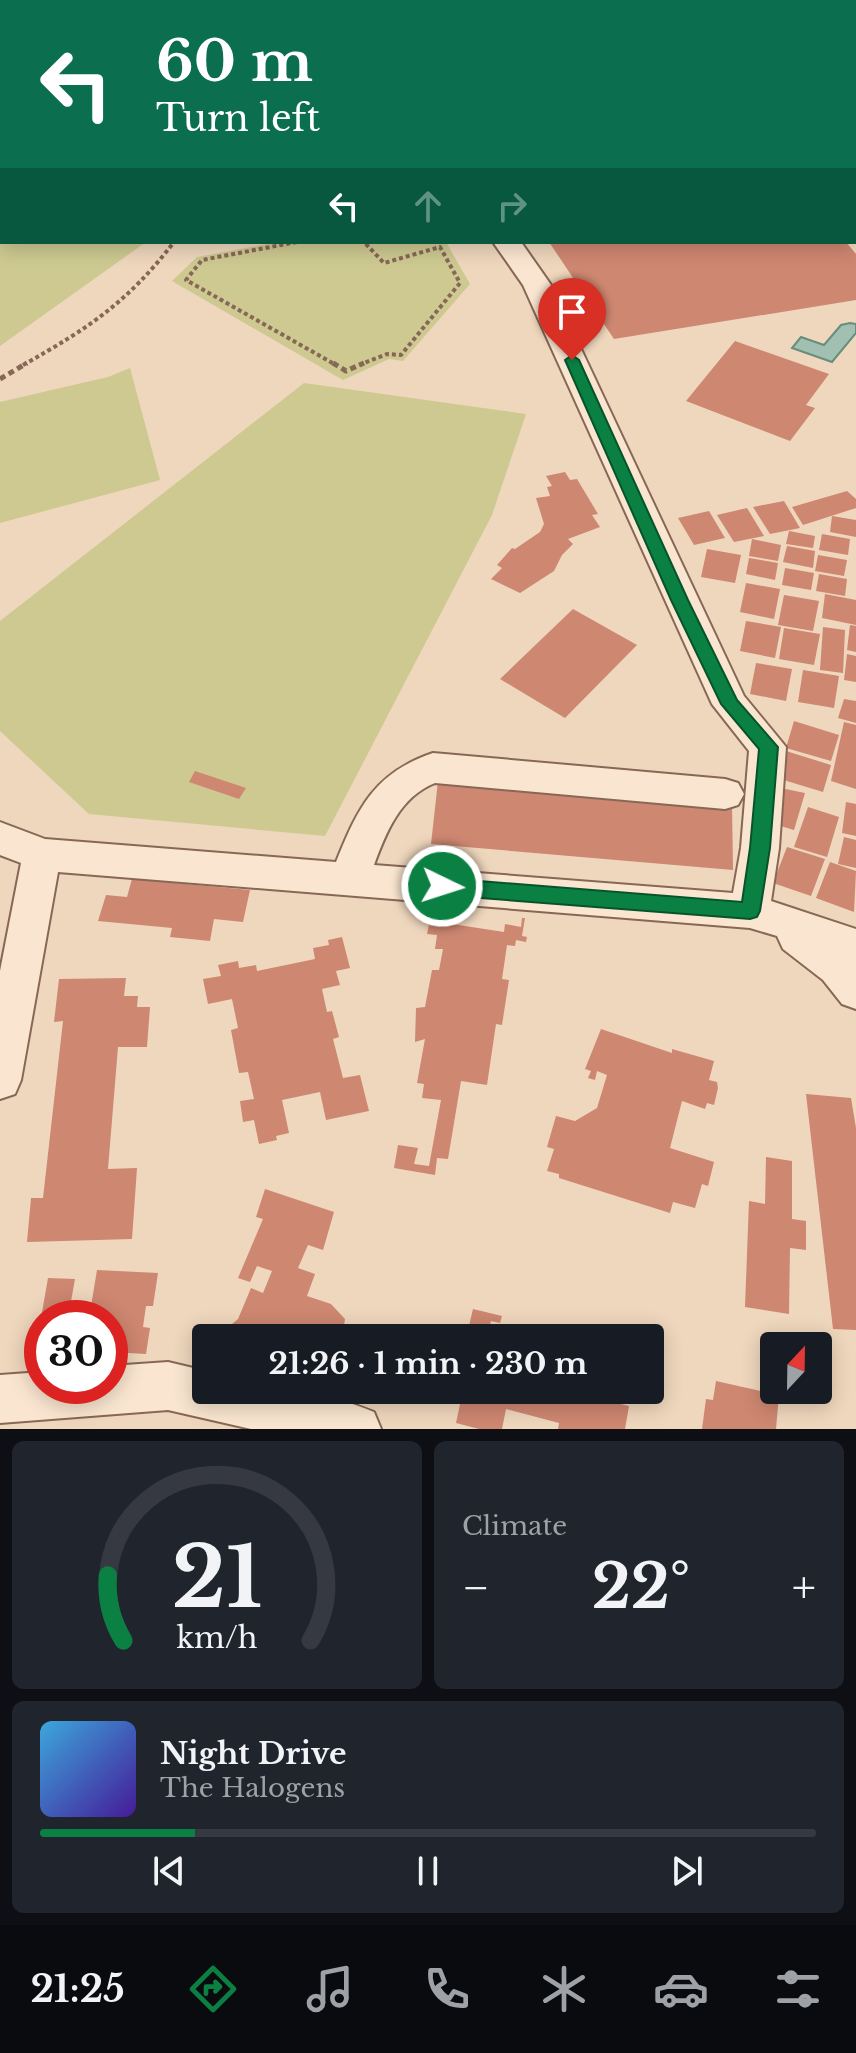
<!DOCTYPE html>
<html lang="en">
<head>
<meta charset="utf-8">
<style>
  :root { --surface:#171b24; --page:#20242c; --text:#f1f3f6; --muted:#9ea1a6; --line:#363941; --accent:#0b8043 }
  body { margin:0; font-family:"Libre Baskerville",serif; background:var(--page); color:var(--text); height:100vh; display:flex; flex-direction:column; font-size:30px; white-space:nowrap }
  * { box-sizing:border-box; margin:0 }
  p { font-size:26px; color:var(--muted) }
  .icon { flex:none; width:44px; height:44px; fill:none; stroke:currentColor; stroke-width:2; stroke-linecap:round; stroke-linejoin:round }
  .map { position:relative; height:1429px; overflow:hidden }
  .panel { display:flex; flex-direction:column; gap:12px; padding:12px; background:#0d0f14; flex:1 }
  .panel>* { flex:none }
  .hud { position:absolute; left:0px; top:0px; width:856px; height:244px; box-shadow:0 4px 20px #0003; background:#0b6e4f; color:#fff; overflow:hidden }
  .needle { width:52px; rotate:22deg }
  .tools { position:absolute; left:760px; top:1332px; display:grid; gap:16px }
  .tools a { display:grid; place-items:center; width:72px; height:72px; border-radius:8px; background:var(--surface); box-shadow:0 4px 20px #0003; font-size:40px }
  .speed { position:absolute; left:24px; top:1300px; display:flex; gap:16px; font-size:40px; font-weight:700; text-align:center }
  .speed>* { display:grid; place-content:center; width:104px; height:104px; border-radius:50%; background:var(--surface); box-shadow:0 4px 20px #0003; line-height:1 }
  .speed .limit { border:12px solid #d22; background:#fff; color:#111 }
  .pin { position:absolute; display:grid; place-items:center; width:68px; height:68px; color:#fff; margin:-82px -34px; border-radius:50% 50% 50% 0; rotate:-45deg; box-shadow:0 0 8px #0007 }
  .pin .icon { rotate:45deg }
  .me { position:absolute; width:88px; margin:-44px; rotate:94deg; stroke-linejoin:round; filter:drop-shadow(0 0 6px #0008) }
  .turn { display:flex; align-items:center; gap:28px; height:168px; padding:0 24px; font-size:36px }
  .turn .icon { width:104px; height:104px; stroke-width:2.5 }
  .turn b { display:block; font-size:56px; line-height:68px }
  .lanes { display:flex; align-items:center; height:76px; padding:0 24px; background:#0003; justify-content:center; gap:40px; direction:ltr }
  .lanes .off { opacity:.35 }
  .big { font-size:60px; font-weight:700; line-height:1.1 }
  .panel .widget { flex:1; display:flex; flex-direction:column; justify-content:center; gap:12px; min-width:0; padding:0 28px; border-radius:12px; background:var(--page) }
  .panel .dial { align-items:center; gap:0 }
  .dial svg { height:208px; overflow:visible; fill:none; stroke:var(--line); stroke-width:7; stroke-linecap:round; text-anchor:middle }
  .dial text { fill:var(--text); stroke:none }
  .song { display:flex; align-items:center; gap:24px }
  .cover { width:96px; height:96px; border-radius:12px; background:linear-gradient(135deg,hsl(200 70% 55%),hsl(260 70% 35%)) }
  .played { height:8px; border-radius:4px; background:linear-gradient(90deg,var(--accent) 20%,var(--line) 20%) }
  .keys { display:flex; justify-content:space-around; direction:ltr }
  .heat { display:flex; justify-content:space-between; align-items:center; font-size:44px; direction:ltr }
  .panel .tiles { flex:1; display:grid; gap:12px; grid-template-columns:1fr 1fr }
  .widget:last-child { grid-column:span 2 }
  .trip { position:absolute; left:192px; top:1324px; width:472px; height:80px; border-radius:8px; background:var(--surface); box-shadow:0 4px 20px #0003; font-weight:700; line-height:80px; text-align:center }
  .tabs { display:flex; height:128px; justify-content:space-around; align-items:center; background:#090b0e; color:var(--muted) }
  .tabs .icon { width:56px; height:56px }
  .tabs .selected { color:var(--accent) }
  .tabs b { font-size:36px; color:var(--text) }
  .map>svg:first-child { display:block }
  .green { fill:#cdc991 }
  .water { fill:#a1c0b1; stroke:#688d7d; stroke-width:2 }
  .building { fill:#ce8771 }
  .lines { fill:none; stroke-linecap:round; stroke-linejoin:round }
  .minor-casing { stroke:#876756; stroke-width:4 }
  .path-far1 { stroke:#876756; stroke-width:4; stroke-dasharray:4 3; stroke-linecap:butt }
  .path { stroke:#876756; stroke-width:5; stroke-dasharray:6 4; stroke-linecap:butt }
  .minor { fill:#fae6d0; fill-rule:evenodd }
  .route { fill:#0b8043; stroke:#07532c; stroke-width:2 }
</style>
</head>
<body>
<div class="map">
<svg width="856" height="1429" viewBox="0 0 856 1429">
  <rect width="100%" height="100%" fill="#efd7bd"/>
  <g class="green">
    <path d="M0,0H856V111L854,2H2V242H146L0,346Z"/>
    <path d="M277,242H446L470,284L403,361L389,359L343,380L172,281L197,257Z"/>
    <path d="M130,368L160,480L0,523V402L108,377Z"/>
    <path d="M304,383L526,414L492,515L325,836L89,814L0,731V621Z"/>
  </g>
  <path class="water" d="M850,323L856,324V333L832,362L792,348L801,337L824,345L841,325Z"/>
  <g class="building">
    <path d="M549,242H846L856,254V300L614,339Z"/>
    <path d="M735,341L829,374L806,405L815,408L790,441L686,401Z"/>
    <path d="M565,472L570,480L577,479L598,514L592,515L600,527L568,539L573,544L562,555L554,571L520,593L491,579L502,568L497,565L512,548L515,549L540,532L544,524L536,498L550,496L547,487L552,486L546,476Z"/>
    <path d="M847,491L856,499V508L803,525L792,507Z"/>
    <path d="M784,501L800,528L770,534L753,507Z"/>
    <path d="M747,508L764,536L734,542L717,515Z"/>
    <path d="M709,511L725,538L694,545L678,518Z"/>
    <path d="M832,516L856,520V537L830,532Z"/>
    <path d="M789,531L815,536L813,548L786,544Z"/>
    <path d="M822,534L850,539L848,555L819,550Z"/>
    <path d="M752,539L781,545L778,561L749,556Z"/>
    <path d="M787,546L815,551L813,568L783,562Z"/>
    <path d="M707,549L741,555L735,583L701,577Z"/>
    <path d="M818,555L847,560L844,576L815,571Z"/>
    <path d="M749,558L778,563L775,580L746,574Z"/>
    <path d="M785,568L814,573L811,590L782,585Z"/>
    <path d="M819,574L847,579L845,596L816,591Z"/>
    <path d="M746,583L780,589L774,619L740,612Z"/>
    <path d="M825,594L856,600V625L822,618Z"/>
    <path d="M784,595L819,601L813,631L778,625Z"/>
    <path d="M573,609L637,645L565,718L500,679Z"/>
    <path d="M746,621L781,627L775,658L740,651Z"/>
    <path d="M850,625L856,626V652L847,650Z"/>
    <path d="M823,627L845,630L843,673L820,670Z"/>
    <path d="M784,628L820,634L814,665L779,659Z"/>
    <path d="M847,654L856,656V682L844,680Z"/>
    <path d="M756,663L792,669L786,701L750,694Z"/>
    <path d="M803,670L839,676L834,708L798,702Z"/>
    <path d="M844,699L856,701V723L838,718Z"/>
    <path d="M794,721L839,735L831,761L786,748Z"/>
    <path d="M844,722L856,725V789L831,781Z"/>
    <path d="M786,751L831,765L823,792L777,778Z"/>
    <path d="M195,771L246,788L239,799L189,782Z"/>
    <path d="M438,781L732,805L733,870L431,844Z"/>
    <path d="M776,787L805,793L794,830L767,822Z"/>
    <path d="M846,802L856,804V836L842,833Z"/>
    <path d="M808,807L839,817L827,857L794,847Z"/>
    <path d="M844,837L856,840V868L838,864Z"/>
    <path d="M787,847L825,859L811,896L773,883Z"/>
    <path d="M830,862L856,871L854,912L816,898Z"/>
    <path d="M132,879L250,890L243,922L214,919L210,941L170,937L172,928L98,921L106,895L127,897Z"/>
    <path d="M432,910L438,911L436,918L453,920L452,924L504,932L505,924L521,927L522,918H525L522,936L527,937L526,942L516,940L515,946L507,945L502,979L509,980L502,1025L496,1024L487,1085L461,1081L448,1159L437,1158L435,1175L394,1168L398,1145L418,1148L414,1164L429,1166L441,1100L422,1098L424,1084L417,1083L425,1039L415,1042L416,1008L425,1007L432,970H439L443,949H435L437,935L427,934Z"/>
    <path d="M342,937L350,968L336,971L340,985L322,989L327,1012L332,1011L339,1037L333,1039L343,1078L360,1075L369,1111L326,1120L320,1092L282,1100L289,1133L276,1136L277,1140L259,1144L254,1120L243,1122L240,1101L254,1099L248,1072L239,1073L231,1030L238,1028L232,999L208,1004L203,979L221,976L218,965L238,961L239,968L256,965L257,971L315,959L313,948L329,945L328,940Z"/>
    <path d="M126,978L124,996H138L137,1007H150L147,1047H118L108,1169L137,1168L132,1239L27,1242L31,1198H43L63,1021L54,1022L59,979Z"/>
    <path d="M601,1029L672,1053V1049L714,1061L709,1080L717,1082L718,1088L714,1105L707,1103L705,1109L682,1101L670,1148L714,1162L708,1186L702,1184L695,1208L673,1202L670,1213L559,1178V1174L547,1171L554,1149L547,1147L556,1116L575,1121L597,1108L607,1075L597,1071L595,1080L588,1078L591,1071L585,1069Z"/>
    <path d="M806,1094L851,1098L856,1128V1330L833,1329Z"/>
    <path d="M766,1157L792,1161V1219L806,1221V1250L790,1248L789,1314L745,1307L749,1201L765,1204Z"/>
    <path d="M265,1189L334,1212L323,1250L308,1245L298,1268L315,1274L307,1296L331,1304L345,1319L342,1338H215L238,1319L251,1288L263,1293L272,1271L257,1266L250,1282L238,1278L263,1219L256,1217Z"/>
    <path d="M97,1270L158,1273L153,1306H146L143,1327L150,1328L146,1354L110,1352V1318H89Z"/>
    <path d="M48,1278L75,1279L68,1318H41Z"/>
    <path d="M473,1309L502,1316L500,1323L491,1321L488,1333L503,1338H466Z"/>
    <path d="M716,1381L779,1395L776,1429H702L706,1399L713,1400Z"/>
    <path d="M463,1390H606L604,1400L629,1406L625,1429H558L559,1423L506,1409L502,1429H479L456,1423Z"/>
  </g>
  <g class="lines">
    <g class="minor-casing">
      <g id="minor">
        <path d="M493,242H521L551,285L744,696L786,747L779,848L771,901L856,929V1009L842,1004L823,980L783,949L777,936L750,928L58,872L21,1080L15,1094L0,1099V971L21,863L0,855V822L45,839L336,862C358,808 374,773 433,753L725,779L738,783L744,794L738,805L725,809L435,783C400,797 386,832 374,865L733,893L741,848L749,751L712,704L523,285Z"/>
        <path d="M168,1362L206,1371V1390C264,1390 320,1389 374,1412L381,1429H251L168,1410L0,1423V1375L42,1372V1386H110V1366Z"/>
      </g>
    </g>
    <g class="path-far1">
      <path d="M297,242L202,260L186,280L336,365"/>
      <path d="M23,365C89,328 128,302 174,242"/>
      <path d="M359,365L387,354L401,355L460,283L440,247L384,263L364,242"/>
    </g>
    <g class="path">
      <path d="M333,363L346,371L364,363"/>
      <path d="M0,379L27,363"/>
    </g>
    <use href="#minor" class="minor"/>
  </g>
  <path class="route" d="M572,355L579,360L688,600L737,700L778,747L770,848L760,911L757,917L750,919L442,895L435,892L432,886L435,881L442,878L742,902L750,848L759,749L721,704L671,600L565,360Z"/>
</svg>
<div class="tools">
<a><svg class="needle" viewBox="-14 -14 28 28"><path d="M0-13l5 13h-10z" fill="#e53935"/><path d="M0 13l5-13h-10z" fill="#9ea1a6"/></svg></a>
</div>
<div class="speed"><div class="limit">30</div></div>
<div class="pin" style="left:572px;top:360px;background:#d93025"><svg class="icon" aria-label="arrive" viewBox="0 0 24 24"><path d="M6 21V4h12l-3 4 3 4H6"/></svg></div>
<svg class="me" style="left:442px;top:886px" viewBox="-20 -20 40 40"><circle r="17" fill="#0b8043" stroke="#fff" stroke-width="3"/><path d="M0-11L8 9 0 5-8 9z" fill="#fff"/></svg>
<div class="trip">21:26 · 1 min · 230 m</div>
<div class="hud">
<div class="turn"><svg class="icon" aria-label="left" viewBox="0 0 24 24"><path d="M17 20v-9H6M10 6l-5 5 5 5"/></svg><div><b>60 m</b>Turn left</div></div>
<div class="lanes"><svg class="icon" aria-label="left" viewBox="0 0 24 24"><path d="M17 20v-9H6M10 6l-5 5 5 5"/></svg><svg class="icon off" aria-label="ahead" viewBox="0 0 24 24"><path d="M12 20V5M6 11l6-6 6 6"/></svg><svg class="icon off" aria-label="right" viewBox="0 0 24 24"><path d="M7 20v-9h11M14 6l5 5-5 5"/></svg></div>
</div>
</div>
<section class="panel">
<div class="tiles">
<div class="widget dial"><svg viewBox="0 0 100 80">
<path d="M14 69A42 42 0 1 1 86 69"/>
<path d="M14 69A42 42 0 0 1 8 44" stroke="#0b8043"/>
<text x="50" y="56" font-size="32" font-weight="700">21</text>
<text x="50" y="72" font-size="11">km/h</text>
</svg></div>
<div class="widget"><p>Climate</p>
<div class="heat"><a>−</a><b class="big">22°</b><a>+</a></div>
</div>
<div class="widget">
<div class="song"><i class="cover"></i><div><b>Night Drive</b><p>The Halogens</p></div></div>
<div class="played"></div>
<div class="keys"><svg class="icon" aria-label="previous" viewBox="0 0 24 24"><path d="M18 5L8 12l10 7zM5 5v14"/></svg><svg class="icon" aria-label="pause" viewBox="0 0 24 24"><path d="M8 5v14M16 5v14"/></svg><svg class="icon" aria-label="next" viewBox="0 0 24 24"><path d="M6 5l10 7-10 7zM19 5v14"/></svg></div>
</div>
</div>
</section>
<nav class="tabs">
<b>21:25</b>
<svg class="icon selected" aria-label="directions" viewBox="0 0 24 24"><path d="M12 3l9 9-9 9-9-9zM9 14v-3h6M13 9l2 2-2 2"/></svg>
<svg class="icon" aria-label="music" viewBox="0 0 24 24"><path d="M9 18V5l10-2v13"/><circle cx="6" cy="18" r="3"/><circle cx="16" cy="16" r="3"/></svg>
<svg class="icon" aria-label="phone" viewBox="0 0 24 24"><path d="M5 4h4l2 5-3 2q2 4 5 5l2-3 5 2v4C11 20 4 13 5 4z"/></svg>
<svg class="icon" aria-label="climate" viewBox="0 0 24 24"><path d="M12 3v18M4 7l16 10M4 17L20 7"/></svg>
<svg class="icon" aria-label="car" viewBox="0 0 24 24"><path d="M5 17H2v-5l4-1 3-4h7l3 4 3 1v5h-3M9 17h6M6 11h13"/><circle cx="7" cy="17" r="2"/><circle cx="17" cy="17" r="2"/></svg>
<svg class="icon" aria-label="filters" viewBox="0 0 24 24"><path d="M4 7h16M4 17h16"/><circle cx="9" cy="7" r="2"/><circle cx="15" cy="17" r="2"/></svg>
</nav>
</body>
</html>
